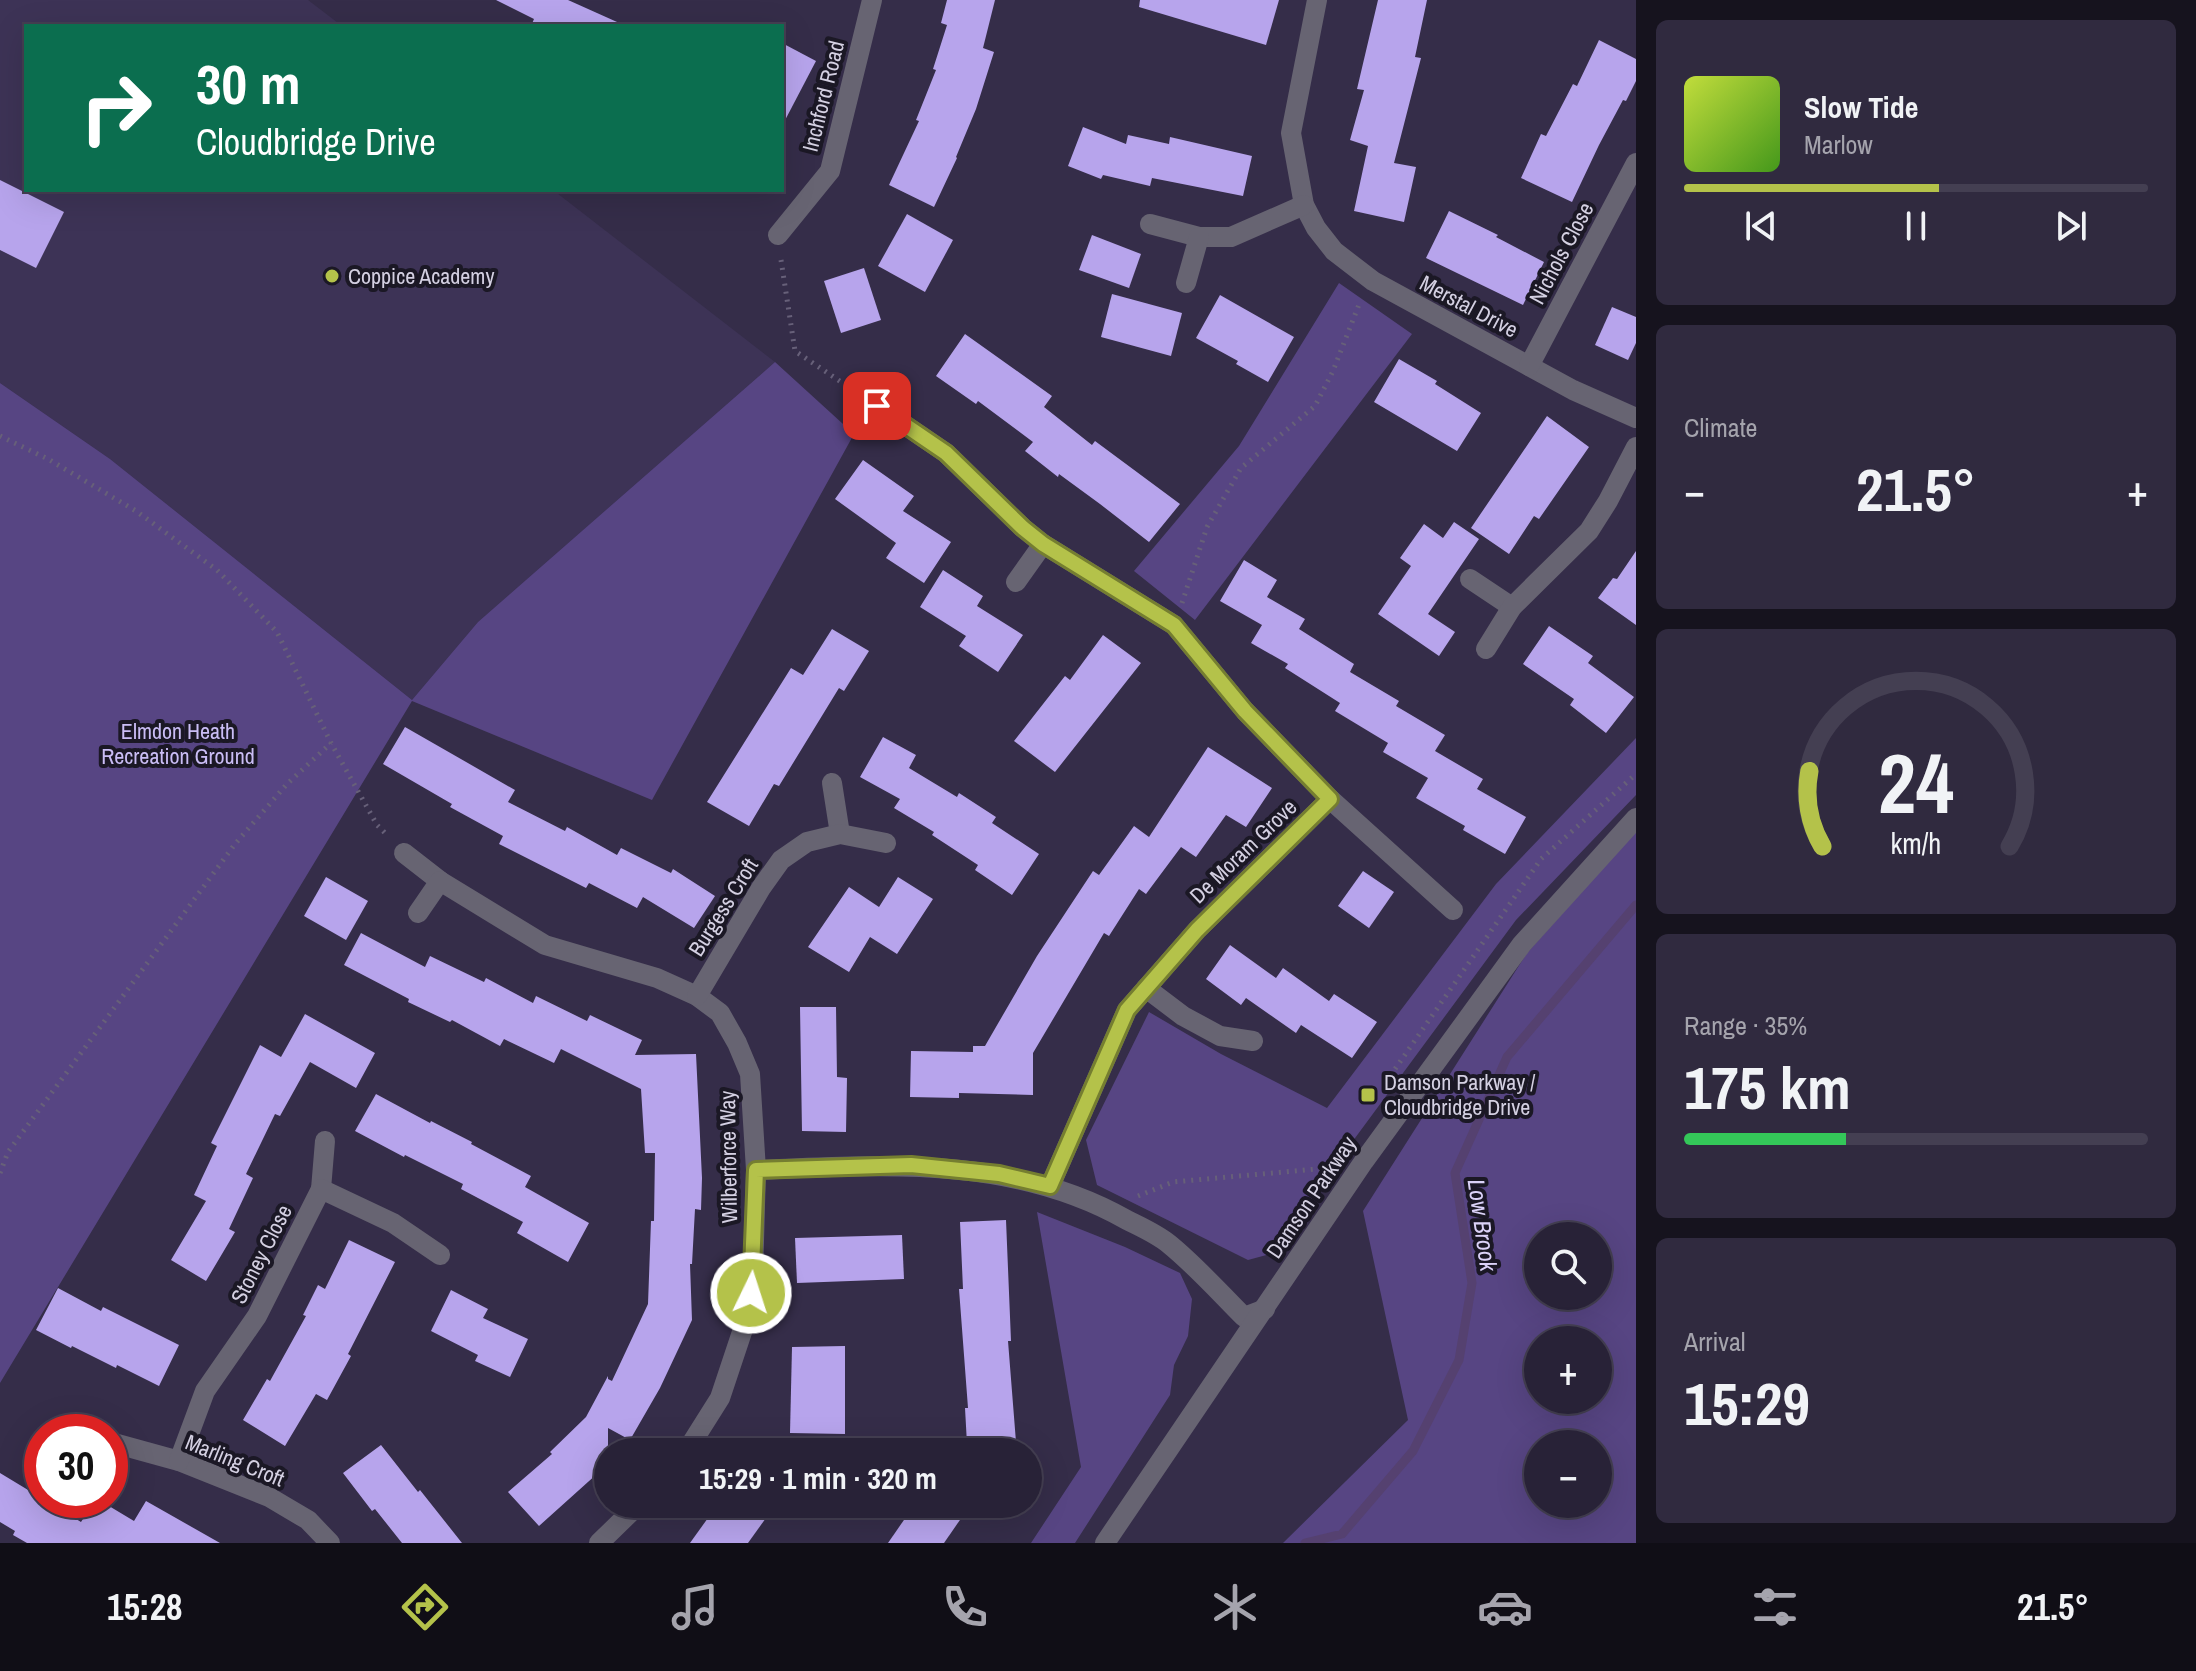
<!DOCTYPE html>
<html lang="en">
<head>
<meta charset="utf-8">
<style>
  :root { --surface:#282237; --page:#302a3f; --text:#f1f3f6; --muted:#a5a4ad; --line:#443f52; --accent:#b4c24a }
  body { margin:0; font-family:"Archivo Narrow",sans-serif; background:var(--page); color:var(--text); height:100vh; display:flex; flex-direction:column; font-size:30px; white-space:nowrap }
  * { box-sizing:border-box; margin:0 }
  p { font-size:26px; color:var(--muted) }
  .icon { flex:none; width:44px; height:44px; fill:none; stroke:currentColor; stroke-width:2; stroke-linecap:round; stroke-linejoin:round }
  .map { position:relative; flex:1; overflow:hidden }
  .panel { display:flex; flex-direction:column; gap:20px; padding:20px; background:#16131e; width:560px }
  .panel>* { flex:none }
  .hud { position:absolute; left:24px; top:24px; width:760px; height:168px; border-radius:0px; box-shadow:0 8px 32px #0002,0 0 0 2px var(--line); background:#0b6e4f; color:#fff; overflow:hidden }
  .buttons { position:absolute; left:1524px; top:1222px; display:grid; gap:16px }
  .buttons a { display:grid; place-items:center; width:88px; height:88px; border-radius:50%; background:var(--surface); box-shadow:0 8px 32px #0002,0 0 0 2px var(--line); font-size:40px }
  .speed { position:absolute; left:24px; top:1414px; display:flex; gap:16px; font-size:40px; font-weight:700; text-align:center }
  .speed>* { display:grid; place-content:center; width:104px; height:104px; border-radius:50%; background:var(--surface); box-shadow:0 8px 32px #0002,0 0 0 2px var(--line); line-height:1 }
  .speed .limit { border:12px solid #d22; background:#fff; color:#111 }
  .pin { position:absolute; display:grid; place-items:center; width:68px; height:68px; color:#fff; margin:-34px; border-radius:16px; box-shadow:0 4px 12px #0006 }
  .me { position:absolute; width:88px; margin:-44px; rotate:4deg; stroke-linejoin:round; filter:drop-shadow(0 0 6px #0008) }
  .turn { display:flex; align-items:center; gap:28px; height:168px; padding:0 40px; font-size:36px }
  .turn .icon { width:104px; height:104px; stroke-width:2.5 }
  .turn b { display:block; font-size:56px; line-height:68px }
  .big { font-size:60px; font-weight:700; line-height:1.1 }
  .panel .widget { flex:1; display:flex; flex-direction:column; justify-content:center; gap:12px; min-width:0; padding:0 28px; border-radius:12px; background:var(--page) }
  .panel .dial { align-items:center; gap:0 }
  .dial svg { height:208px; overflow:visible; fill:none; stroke:var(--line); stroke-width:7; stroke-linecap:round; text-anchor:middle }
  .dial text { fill:var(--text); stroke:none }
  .song { display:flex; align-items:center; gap:24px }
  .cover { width:96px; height:96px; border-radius:12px; background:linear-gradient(135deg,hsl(70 70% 55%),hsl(100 70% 35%)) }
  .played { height:8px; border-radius:4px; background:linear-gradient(90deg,var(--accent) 55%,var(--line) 55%) }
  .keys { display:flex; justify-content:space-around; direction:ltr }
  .heat { display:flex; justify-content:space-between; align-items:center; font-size:44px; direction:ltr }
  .charge { height:12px; border-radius:6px; background:linear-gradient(90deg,#34c759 35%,var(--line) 0) }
  .trip { position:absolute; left:594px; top:1438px; width:448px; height:80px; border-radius:40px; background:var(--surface); box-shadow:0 8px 32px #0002,0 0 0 2px var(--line); font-weight:700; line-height:80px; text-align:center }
  .dock { display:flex; height:128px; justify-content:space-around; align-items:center; background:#100e16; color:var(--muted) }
  .dock .icon { width:56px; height:56px }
  .dock .current { color:var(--accent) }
  .dock b { font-size:36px; color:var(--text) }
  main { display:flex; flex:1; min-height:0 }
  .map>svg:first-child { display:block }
  .built { fill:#3d3356 }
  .green { fill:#574583; fill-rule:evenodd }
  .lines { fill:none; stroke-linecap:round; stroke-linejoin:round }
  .stream { stroke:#554170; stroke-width:9 }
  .building { fill:#b7a4ec }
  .path { stroke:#676079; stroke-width:5; stroke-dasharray:2 6; stroke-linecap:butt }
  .minor { stroke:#676472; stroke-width:20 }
  .route-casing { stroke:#757e30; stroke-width:20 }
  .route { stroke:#b4c24a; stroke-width:14 }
  .poi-dot { fill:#b4c24a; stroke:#1b1825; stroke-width:3 }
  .labels { text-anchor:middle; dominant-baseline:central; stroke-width:8; stroke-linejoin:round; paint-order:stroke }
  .street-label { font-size:22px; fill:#d4d0e2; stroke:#1b1825 }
  .poi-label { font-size:22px; fill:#d4d0e2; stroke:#1b1825; text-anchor:start }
  .park-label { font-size:22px; fill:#cabdf5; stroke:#1b1825 }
  .water-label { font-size:24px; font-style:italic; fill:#dbd2f8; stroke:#1b1825 }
</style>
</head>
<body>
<main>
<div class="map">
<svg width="1636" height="1543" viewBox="0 0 1636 1543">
  <rect width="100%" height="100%" fill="#352d49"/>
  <path class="built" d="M0,0H308L342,26H26V190H553L775,362L478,622L412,700L110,459L0,383Z"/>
  <g class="green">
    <path d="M1339,283L1412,334L1195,620L1134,571L1239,446Z"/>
    <path d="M775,362L854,434L652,800L412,701L0,1383V383L110,459L412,700L478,622Z"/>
    <path d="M1636,738V795L1516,920L1344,1153L1274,1253L1248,1260L1097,1185L1086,1140L1149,1012L1221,1054L1327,1108L1496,884Z"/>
    <path d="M1636,831V1543H1283L1408,1420L1363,1211L1527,953ZM1538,1236H1598V1296H1538ZM1538,1340H1598V1400H1538ZM1538,1444H1598V1504H1538Z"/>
    <path d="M1037,1212L1125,1247L1180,1273L1192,1299L1188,1336L1174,1365L1170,1395L1075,1543H1031L1081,1467Z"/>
  </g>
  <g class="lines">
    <path class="stream" d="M1305,1543L1342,1534L1413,1451L1459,1360L1472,1283L1455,1173L1507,1057L1636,905"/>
  </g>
  <g class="building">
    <path d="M496,0H568L626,26H531L534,19Z"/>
    <path d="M947,0H995L983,48L994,52L976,109L956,157L957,158L934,207L889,185L919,121L916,120L936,70L933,69L947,25L941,23Z"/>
    <path d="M1140,0H1279L1266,45L1139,7Z"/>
    <path d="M1378,0H1427L1415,57L1421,58L1394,163L1416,167L1404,222L1354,211L1368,146L1350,140L1364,90L1357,89Z"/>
    <path d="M1599,40L1636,59V81L1626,101L1623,100L1599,145L1572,202L1521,178L1541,134L1546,136L1573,84L1577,86Z"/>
    <path d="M782,43L816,61L782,126Z"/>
    <path d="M1083,127L1126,144L1128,135L1169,144L1170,137L1252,156L1243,196L1152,178L1150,186L1103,175L1101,179L1068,166Z"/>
    <path d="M0,180L64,212L36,268L0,250Z"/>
    <path d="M1449,211L1498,235L1496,237L1544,262L1523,305L1426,258Z"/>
    <path d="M907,214L953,240L925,292L878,266Z"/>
    <path d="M1092,235L1141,254L1129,288L1079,270Z"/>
    <path d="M864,268L881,320L841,333L824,281Z"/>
    <path d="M1112,294L1182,313L1171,356L1101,337Z"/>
    <path d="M1220,295L1294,337L1268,382L1236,364L1238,361L1196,338Z"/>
    <path d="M1612,307L1636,317V343L1628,360L1595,345Z"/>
    <path d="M965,334L1052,396L1044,407L1092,445L1095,441L1180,504L1149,542L1100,504L1059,474L1058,477L1025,451L1033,442L978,401L976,404L936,376Z"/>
    <path d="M1399,359L1437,381L1435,384L1481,413L1457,451L1374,402Z"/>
    <path d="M1547,416L1589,447L1539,519L1534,516L1509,554L1471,528Z"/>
    <path d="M863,460L914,496L903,511L951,542L924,583L886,558L896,543L835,499Z"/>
    <path d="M1454,522L1479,539L1428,614L1455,632L1439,656L1378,614L1411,566L1400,558L1424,524L1443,538Z"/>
    <path d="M1636,551V625L1598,598L1613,578L1617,579Z"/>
    <path d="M1244,560L1277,580L1267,597L1305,619L1299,629L1354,664L1350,672L1399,701L1396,706L1445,735L1435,751L1483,779L1477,789L1526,817L1505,854L1463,830L1465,826L1416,798L1428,778L1383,752L1388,743L1335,711L1340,703L1285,668L1288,664L1251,643L1262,625L1220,601Z"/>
    <path d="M943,570L983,596L977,606L1023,635L998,672L959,646L966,636L920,607Z"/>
    <path d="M1549,626L1593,656L1588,663L1634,697L1606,733L1570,705L1574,699L1523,664Z"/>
    <path d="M832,629L869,651L844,691L839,688L779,786L774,784L749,826L707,802L791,668L803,675Z"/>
    <path d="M1103,635L1141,663L1055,772L1014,741L1065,676L1070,680Z"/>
    <path d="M405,727L515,790L508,802L565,831L567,827L617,855L621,848L671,873L673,869L715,896L694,928L643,897L637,908L589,883L586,888L499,844L503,836L450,807L452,804L383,764Z"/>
    <path d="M883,737L916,755L909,768L957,797L959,793L996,817L992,823L1039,854L1012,895L975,870L978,865L932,835L934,832L894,808L900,799L860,777Z"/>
    <path d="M1208,747L1272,788L1246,827L1226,815L1196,857L1181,847L1146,894L1139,889L1109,936L1104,933L1033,1053V1095L959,1093V1098L910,1097L911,1051L973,1052V1046H985L1037,956L1093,871L1099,875L1134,826L1149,837Z"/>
    <path d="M1363,871L1394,892L1369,928L1338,906Z"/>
    <path d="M326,877L368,901L346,940L304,916Z"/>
    <path d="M898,877L933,899L897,954L870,937L849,972L808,947L849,887L879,907Z"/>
    <path d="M361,933L425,967L430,956L484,982L486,978L533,1003L536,996L587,1021L590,1015L642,1040L635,1055L696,1054L702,1178L701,1210L695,1209L692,1264H690L692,1320L660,1388L630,1440L608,1428V1464L539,1526L508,1492L552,1454L550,1452L586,1417L608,1376V1379L612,1381L648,1304L651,1221H654L655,1153H645L641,1089L561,1049L554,1063L504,1039L500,1046L452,1020L450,1022L408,1002L409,999L344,965Z"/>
    <path d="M1230,945L1276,978L1283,968L1329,1001L1334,994L1377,1022L1352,1058L1301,1025L1296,1033L1246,998L1241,1005L1206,979Z"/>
    <path d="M800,1007H836L837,1077L847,1078L846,1132L802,1131Z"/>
    <path d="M305,1014L375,1053L356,1088L310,1062L280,1116L275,1114L246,1174L253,1178L229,1229L235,1232L206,1281L171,1260L206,1201L194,1195L217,1146L211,1143L260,1045L281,1057Z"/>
    <path d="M376,1094L430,1123L431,1121L472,1142L471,1144L531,1176L525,1187L589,1223L568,1262L517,1233L523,1222L461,1189L463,1184L405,1155L404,1157L355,1131Z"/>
    <path d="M1006,1220L1011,1341H1008L1016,1442L967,1444L965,1408H968L959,1289H963L960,1222Z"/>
    <path d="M902,1235L904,1279L797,1283L795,1238Z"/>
    <path d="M349,1240L395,1262L348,1354L351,1356L327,1400L316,1394L285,1446L243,1420L267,1379L270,1381L306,1316L303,1315L318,1285L325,1289Z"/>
    <path d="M58,1288L101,1311L103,1307L179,1345L159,1386L117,1365L116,1368L72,1346L71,1348L36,1330Z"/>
    <path d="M451,1290L488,1309L483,1318L528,1339L510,1377L475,1361L478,1355L431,1331Z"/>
    <path d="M845,1346V1434L790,1433L792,1347Z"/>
    <path d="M381,1445L418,1492L420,1490L462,1543H402L375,1509L372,1511L343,1473Z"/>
    <path d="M0,1473L81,1522L95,1500H99L134,1521L146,1501L220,1543H27L13,1535L15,1531L0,1522Z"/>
    <path d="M718,1504H776L748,1543H690Z"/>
    <path d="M915,1504H971L944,1543H888Z"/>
  </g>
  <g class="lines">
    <g class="path">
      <path d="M781,260L795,351L856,392"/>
      <path d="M0,436L48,459L136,511L217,570L277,632L331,743L377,825L387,835"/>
      <path d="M1182,603L1207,527L1241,468L1315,406L1333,371L1360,302"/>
      <path d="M1386,1082L1541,859L1636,774"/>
      <path d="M0,1173L8,1152L235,844L287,784L331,743"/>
      <path d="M1138,1196L1173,1182L1328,1168"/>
    </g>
    <g class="minor">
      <path d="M1317,0L1291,133L1304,205L1316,228L1334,251L1373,281L1573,390L1636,418"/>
      <path d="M1150,224L1199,237H1231L1304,205"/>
      <path d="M778,235L830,171L872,0"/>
      <path d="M1186,283L1199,237"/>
      <path d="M1529,366L1636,163"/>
      <path d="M877,406L946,453L1023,528L1043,544L1174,625L1245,711L1330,799L1197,930L1127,1010L1050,1186"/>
      <path d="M1470,579L1512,607"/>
      <path d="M1016,582L1043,544"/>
      <path d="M1486,649L1512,607L1589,531L1608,501L1636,447"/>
      <path d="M832,783L840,834"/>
      <path d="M1330,799L1453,910"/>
      <path d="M404,853L440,881"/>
      <path d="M418,913L440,881L545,945L657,978L697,996L720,1013L737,1043L750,1074L756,1170L753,1276L749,1311L720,1398L686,1452"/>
      <path d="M1146,988L1183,1016L1220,1036L1253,1041"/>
      <path d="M697,996L761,888L781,860L807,842L840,834L886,843"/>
      <path d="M756,1170C883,1165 1013,1155 1127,1220C1141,1227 1157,1234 1169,1244C1196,1266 1220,1293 1244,1317L1265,1309"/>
      <path d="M321,1189L325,1141"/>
      <path d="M110,1442L179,1461L269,1497L308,1520L330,1543"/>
      <path d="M179,1461L205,1391L257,1316L321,1189L393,1223L440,1255"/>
      <path d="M599,1543L639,1504"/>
      <path d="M1105,1543L1364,1161L1522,944L1636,818"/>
    </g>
  </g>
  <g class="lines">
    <g class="route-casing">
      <path id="route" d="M751,1293L756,1170L911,1165L999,1174L1050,1186L1127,1010L1197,930L1330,799L1245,711L1174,625L1043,544L1023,528L946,453L877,406"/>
    </g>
    <use href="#route" class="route"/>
  </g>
  <g class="poi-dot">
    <circle cx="332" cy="276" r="8"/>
    <rect x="1360" y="1087" width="16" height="16" rx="4"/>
  </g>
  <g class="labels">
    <g class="street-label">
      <text transform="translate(823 96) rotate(-76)">Inchford Road</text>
      <text transform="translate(1561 253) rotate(-62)">Nichols Close</text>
      <text transform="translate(1469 306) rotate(28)">Merstal Drive</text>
      <text transform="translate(1243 851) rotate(-44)">De Moram Grove</text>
      <text transform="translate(723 907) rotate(-58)">Burgess Croft</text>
      <text transform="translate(728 1157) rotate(-91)">Wilberforce Way</text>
      <text transform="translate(1311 1197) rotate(-56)">Damson Parkway</text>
      <text transform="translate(261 1254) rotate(-63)">Stoney Close</text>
      <text transform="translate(235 1460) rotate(22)">Marling Croft</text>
    </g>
    <g class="poi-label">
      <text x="348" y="276">Coppice Academy</text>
      <text x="1384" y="1082">Damson Parkway /<tspan x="1384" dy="25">Cloudbridge Drive</tspan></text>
    </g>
    <g class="park-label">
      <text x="178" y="731">Elmdon Heath<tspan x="178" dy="25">Recreation Ground</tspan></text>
    </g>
    <g class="water-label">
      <text transform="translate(1483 1225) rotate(82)">Low Brook</text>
    </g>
  </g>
</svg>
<div class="buttons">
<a><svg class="icon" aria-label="search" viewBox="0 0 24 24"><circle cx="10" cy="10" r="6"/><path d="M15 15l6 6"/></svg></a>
<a>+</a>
<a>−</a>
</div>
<div class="speed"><div class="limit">30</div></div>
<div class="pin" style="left:877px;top:406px;background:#d93025"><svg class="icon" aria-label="arrive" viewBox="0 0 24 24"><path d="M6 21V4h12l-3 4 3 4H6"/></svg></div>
<svg class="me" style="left:751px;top:1293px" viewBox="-20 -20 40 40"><circle r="17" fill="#b4c24a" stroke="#fff" stroke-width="3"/><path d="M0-11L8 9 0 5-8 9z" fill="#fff"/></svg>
<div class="trip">15:29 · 1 min · 320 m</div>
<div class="hud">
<div class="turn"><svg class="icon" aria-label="right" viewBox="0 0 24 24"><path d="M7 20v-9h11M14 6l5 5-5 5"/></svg><div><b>30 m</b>Cloudbridge Drive</div></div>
</div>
</div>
<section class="panel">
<div class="widget">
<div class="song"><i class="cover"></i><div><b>Slow Tide</b><p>Marlow</p></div></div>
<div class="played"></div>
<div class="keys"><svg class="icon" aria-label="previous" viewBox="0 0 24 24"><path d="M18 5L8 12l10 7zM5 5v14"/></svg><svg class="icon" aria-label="pause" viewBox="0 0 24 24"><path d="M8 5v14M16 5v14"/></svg><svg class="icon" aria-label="next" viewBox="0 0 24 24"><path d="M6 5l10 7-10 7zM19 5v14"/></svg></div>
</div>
<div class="widget"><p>Climate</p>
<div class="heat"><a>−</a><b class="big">21.5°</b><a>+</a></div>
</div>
<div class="widget dial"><svg viewBox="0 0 100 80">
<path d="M14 69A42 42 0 1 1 86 69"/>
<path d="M14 69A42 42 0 0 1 9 40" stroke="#b4c24a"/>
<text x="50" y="56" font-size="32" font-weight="700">24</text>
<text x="50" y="72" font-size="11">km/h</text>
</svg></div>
<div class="widget"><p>Range · 35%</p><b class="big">175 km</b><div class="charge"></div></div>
<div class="widget"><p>Arrival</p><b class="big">15:29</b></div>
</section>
</main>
<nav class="dock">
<b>15:28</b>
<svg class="icon current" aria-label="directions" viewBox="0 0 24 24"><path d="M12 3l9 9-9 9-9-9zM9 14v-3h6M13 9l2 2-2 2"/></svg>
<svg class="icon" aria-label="music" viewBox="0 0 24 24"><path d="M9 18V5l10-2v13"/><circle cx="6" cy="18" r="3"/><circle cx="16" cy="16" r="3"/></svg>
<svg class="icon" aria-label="phone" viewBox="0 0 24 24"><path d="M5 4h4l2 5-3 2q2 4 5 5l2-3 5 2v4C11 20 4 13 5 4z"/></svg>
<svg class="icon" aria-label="climate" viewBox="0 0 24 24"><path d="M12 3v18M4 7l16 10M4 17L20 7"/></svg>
<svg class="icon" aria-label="car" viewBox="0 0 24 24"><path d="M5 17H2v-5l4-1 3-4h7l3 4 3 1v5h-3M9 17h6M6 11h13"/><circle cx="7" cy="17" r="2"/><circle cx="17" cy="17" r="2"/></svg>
<svg class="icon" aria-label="filters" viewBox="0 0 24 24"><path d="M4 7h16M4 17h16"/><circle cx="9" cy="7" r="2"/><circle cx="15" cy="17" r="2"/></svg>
<b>21.5°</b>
</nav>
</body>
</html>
